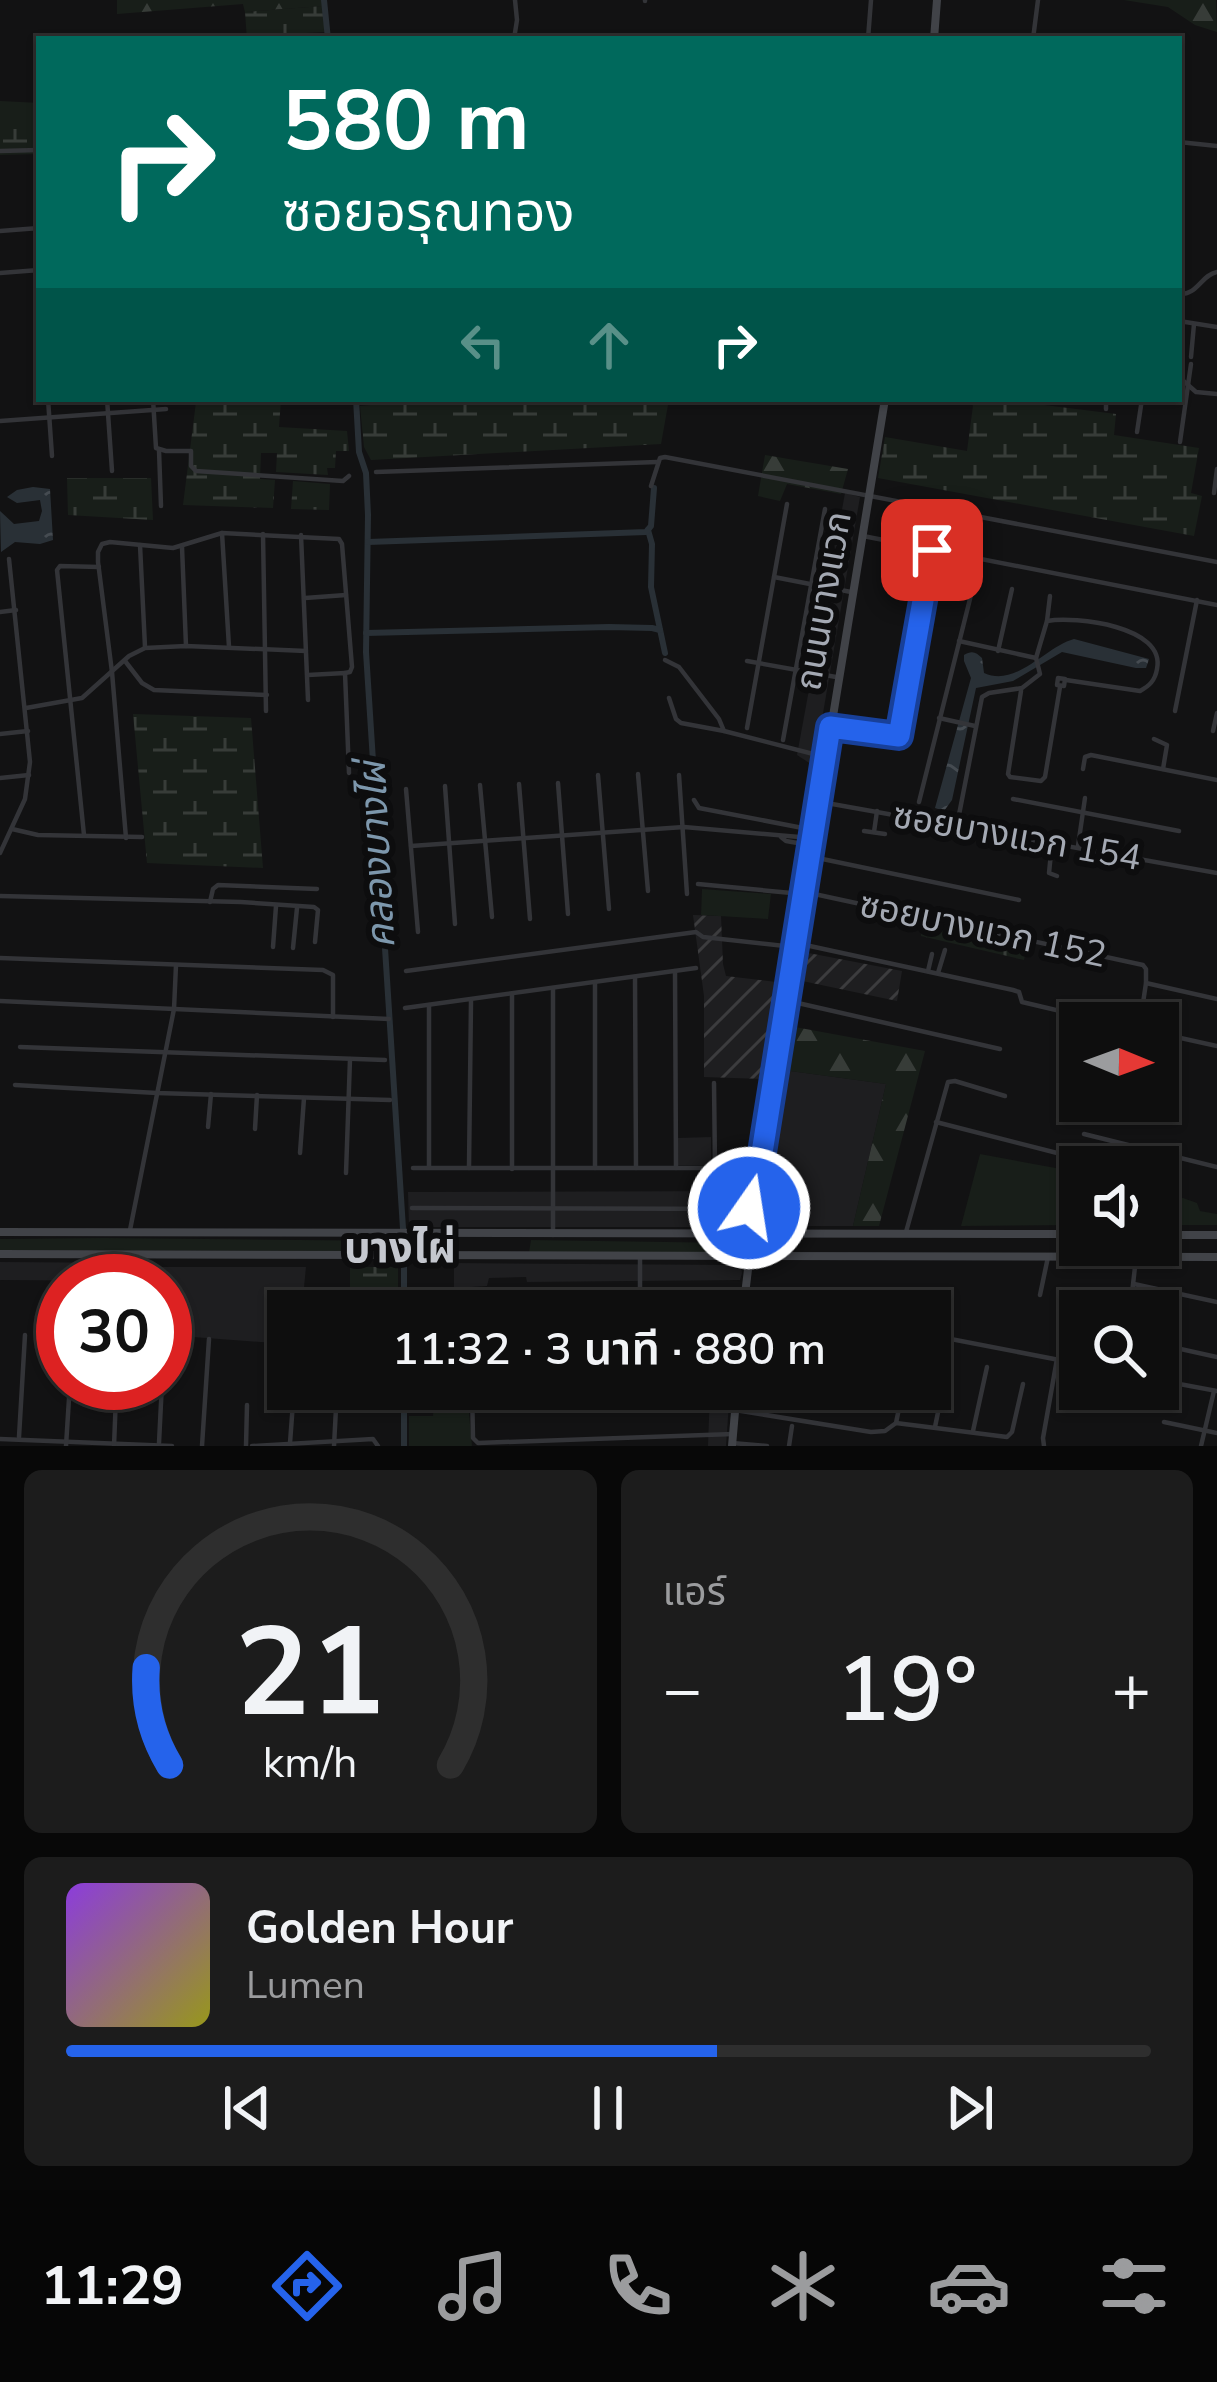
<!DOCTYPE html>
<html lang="th">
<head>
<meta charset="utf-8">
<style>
  :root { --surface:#0e0e0e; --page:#1c1c1c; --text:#f1f3f6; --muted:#9b9c9e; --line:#2e2e2e; --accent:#2563eb }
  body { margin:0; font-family:"Nunito Sans","Noto Sans Thai",sans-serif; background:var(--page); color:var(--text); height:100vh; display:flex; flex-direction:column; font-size:45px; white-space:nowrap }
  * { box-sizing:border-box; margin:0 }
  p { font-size:39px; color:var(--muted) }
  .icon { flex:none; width:66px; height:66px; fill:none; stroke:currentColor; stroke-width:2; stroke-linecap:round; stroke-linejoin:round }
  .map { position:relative; height:1446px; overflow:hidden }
  .details { display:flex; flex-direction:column; gap:24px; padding:24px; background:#080808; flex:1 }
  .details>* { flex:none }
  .banner { position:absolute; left:36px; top:36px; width:1146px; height:366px; border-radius:0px; box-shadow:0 3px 9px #0004,0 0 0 3px var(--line); background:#00695c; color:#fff; overflow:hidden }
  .needle { width:78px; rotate:91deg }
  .controls { position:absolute; left:1059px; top:1002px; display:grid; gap:24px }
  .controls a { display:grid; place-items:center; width:120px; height:120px; border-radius:0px; background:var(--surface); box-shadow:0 3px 9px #0004,0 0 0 3px var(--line); font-size:60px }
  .speed { position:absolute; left:36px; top:1254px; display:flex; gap:24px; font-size:60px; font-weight:700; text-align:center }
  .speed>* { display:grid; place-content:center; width:156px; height:156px; border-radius:50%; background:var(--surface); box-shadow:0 3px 9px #0004,0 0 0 3px var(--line); line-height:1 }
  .speed .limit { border:18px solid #d22; background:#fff; color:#111 }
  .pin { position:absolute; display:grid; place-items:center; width:102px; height:102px; color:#fff; margin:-51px; border-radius:24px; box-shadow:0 6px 18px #0006 }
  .me { position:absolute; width:132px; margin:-66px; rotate:13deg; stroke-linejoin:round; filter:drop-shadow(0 0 9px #0008) }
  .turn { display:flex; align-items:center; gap:42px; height:252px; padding:0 48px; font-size:54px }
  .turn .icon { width:156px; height:156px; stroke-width:2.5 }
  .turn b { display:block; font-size:84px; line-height:102px }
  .lanes { display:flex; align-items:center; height:114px; padding:0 48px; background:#0003; justify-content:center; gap:60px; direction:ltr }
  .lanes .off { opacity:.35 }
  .big { font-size:90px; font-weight:600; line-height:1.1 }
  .details .widget { flex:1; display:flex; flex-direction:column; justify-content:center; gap:18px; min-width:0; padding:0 42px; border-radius:18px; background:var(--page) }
  .details .dial { align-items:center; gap:0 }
  .dial svg { height:312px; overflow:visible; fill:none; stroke:var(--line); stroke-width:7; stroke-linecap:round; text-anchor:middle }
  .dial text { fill:var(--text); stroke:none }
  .song { display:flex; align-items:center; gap:36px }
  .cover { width:144px; height:144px; border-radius:18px; background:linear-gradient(135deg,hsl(270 70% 55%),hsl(60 70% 35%)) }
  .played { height:12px; border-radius:6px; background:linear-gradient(90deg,var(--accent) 60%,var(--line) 60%) }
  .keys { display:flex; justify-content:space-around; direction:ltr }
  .heat { display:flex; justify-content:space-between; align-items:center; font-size:66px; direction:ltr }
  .details .tiles { flex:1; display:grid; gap:24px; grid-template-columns:1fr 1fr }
  .widget:last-child { grid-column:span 2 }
  .trip { position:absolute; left:267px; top:1290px; width:684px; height:120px; border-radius:0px; background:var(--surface); box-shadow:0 3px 9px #0004,0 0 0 3px var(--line); font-weight:600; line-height:120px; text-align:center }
  .tabs { display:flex; height:192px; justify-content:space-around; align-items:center; background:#060606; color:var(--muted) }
  .tabs .icon { width:84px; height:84px }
  .tabs .selected { color:var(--accent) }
  .tabs b { font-size:54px; color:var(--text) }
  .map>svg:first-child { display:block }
  .built { fill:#1e1e20 }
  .industrial { fill:url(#industrial-furrows) }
  .green { fill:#181e19 }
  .forest { fill:url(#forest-firs) }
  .wetland { fill:url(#wetland-marsh) }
  .water { fill:url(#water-ripples) }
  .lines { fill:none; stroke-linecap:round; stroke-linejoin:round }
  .canal { stroke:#293036; stroke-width:6 }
  .street { stroke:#333438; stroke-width:4.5 }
  .secondary { stroke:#414348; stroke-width:8 }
  .route-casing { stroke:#184099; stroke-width:30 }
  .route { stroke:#2563eb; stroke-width:21 }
  .labels { text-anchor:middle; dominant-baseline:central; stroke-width:12; stroke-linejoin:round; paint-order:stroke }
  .street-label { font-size:36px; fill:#a4a9b3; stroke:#0d0d0e }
  .water-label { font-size:39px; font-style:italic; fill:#7d97ac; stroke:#0d0d0e }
  .quarter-label { font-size:42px; font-weight:bold; fill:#c5c8cf; stroke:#0d0d0e }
</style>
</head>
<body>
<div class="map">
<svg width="1217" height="1446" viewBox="0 0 1217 1446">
  <defs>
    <pattern id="industrial-furrows" width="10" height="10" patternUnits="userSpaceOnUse" patternTransform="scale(3)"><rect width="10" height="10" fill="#1e1e20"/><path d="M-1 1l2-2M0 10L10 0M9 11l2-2" fill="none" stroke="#3c3c3e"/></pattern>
    <pattern id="forest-firs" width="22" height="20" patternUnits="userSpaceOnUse" patternTransform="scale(3)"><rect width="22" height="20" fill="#181e19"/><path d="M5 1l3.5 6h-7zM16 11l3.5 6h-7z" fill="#373c38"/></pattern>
    <pattern id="wetland-marsh" width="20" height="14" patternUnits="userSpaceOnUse" patternTransform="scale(3)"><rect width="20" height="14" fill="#181e19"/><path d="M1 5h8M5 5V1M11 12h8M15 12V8" fill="none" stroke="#373c38"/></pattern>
    <pattern id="water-ripples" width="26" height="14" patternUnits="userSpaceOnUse" patternTransform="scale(3)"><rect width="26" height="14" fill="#293036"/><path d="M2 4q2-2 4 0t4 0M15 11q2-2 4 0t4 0" fill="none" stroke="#454b51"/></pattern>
  </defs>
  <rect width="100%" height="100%" fill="#121213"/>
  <g class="built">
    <path d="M845,493L860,497L814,766L797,755Z"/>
    <path d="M783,1070L886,1084L853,1226H768L763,1223L760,1216Z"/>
    <path d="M711,1137V1165H678V1138Z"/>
    <path d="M749,1191L745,1224L739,1227H409L408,1192Z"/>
    <path d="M0,1262L146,1263V1281L0,1280Z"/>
    <path d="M454,1263L736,1265L741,1267L742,1273L740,1280L527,1282L526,1277L489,1278L487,1286L454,1288Z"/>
    <path d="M161,1267H306L303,1298L351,1304L350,1311H288V1344L166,1335L170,1284L160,1281Z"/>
    <path d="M710,1389H730L726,1446H708Z"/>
  </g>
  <g class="industrial">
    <path d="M693,915L721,916L723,964L726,976L784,983L776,1043H770L764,1079L704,1077V996Z"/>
    <path d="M798,951L902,971L897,1001L793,979Z"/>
  </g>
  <g class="green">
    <path d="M702,889L771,894L768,919L701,915Z"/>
    <path d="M980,1154L1061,1169L1060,1180L1080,1183V1225L961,1226Z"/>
    <path d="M1183,1198L1197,1203L1200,1211L1217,1214V1225H1158V1201Z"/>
    <path d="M105,1238L396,1241V1251L0,1250V1239Z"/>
    <path d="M531,1240L736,1243L737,1245L736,1252L730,1253L529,1252Z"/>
    <path d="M468,1402L472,1446H409V1416H433L434,1403Z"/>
  </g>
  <g class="forest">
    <path d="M117,0H322L323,6L245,12L243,4L117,14Z"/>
    <path d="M1124,0H1216L1217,32L1195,25L1168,7Z"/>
    <path d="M765,455L848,469L841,494L787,484L780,501L758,496Z"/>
    <path d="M784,1025L925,1051L879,1226H853L886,1084L783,1070Z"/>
    <path d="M1064,1149L1082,1151L1136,1167H1080V1183L1060,1180Z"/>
  </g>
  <g class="wetland">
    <path d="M323,6L325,32L305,33L290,39H247L245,12Z"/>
    <path d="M0,101L39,103V154L0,155Z"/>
    <path d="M172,399H281L279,427L347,431L349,451H336L335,468H327L328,475L276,472L277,453H261L260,479L275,480L273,508L183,505L196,402H172Z"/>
    <path d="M436,399H669L661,444L371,460L364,447L360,406Z"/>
    <path d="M970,399H997L1116,414L1114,435L1199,448L1191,493L1202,496L1194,536L878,478L885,437L967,451L973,406Z"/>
    <path d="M67,478H151L153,520L68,515Z"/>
    <path d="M293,481L330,484L329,510L291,509Z"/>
    <path d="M133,714L251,718L263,868L147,863Z"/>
    <path d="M922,921L1027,943L1024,960L921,936Z"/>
    <path d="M350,1267H398V1311L350,1301Z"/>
  </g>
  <g class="water">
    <path d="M33,487L50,489L53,540L40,544L15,542L1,552L0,511L14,524L39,521L42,511L40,500L17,503L7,497L17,490Z"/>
    <path d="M1074,639L1149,659L1146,668H1136L1062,652L1013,681L976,688L952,800L944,811L935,808L971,678L964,661V655C972,650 976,652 982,658L984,673C1016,688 1045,647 1074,639Z"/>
  </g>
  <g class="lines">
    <g class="canal">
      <path d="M324,0L328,39"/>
      <path d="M356,399L359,452L366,473L368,515L366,652L404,1244V1311"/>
      <path d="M648,530L652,544L651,587L665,653"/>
      <path d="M368,542L646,532L651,526L654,488"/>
      <path d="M366,633L609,627L652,628L660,630"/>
      <path d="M404,1446V1389"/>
    </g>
    <g class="street">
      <path d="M645,0V1"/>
      <path d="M514,39L517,20L515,0"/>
      <path d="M868,39L871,0"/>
      <path d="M1033,39L1038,0"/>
      <path d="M1179,142L1217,146"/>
      <path d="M0,151L39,150"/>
      <path d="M0,231L39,228"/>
      <path d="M0,273L39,270"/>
      <path d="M1179,294C1198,295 1201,275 1217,272"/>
      <path d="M1179,321L1217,327"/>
      <path d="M1191,357L1194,324"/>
      <path d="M1179,377L1196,392L1217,394"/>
      <path d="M48,399L52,456"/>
      <path d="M107,399L112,471"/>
      <path d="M153,399L156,448L166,451H191V466L196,471L343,481L349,476"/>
      <path d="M1106,409V399"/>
      <path d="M0,421L166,409"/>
      <path d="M1137,432L1142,399"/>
      <path d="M1180,442L1191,364"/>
      <path d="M159,450L161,506"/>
      <path d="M376,472L657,462"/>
      <path d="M651,486L660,458L665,457L1217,562"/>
      <path d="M1214,493L1217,469"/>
      <path d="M222,533L229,647"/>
      <path d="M263,534L266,711"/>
      <path d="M301,535L308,700"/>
      <path d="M863,536L1217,605"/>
      <path d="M140,545L145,647"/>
      <path d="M182,547L186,646"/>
      <path d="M774,577L851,592"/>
      <path d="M305,598L346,595"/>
      <path d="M0,612L16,610"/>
      <path d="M1047,621L1050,596"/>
      <path d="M998,651L1012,589"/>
      <path d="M1036,658L1047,621C1075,616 1166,626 1157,669C1155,681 1149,686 1140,691L1066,680"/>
      <path d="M665,660L679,667L719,719L724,731"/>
      <path d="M125,661L142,683L154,690L267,695"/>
      <path d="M747,661L836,677"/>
      <path d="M308,675L345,673L349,773"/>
      <path d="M1058,678L1065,679L1064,686L1057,685Z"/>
      <path d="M1021,691L1008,774L1010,777L1041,781L1045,777L1060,687"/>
      <path d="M669,698L676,719L681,723L724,731L825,757"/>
      <path d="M26,708L82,698L129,656L145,648L186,646L306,651"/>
      <path d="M1175,711L1197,600"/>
      <path d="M939,718L975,726"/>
      <path d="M831,727L899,736L932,550"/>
      <path d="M747,728L787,504"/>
      <path d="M1213,731L1217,713"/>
      <path d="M0,734L28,731"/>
      <path d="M1154,739L1167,745L1163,769"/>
      <path d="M783,740L825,509"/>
      <path d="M1083,769L1085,757L1091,755L1217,780"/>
      <path d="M638,774L648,891"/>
      <path d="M598,775L609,909"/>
      <path d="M679,775L687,894"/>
      <path d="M0,778L29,775"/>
      <path d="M558,783L568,914"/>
      <path d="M519,784L530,919"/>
      <path d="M480,785L492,917"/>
      <path d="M445,786L455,924"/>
      <path d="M406,789L418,932"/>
      <path d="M1013,799L1179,831"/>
      <path d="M694,800L699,808L813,830"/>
      <path d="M821,802L1217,873"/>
      <path d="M919,802L973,587"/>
      <path d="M957,825L982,697L989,693L1022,688L1040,674L1036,658L959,641"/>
      <path d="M12,829L38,835L142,837"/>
      <path d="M864,831L885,834"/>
      <path d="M874,832L877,811"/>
      <path d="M84,835L57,570L60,566L99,567"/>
      <path d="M781,837L786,841L809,845"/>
      <path d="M126,838L112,672L98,562V552L102,544L110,542L173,548L222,533L339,539L342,544L352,667L350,672L345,673"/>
      <path d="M1052,843L1049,873L1057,876"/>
      <path d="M411,846L684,827L811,838"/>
      <path d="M1078,846L1085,798"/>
      <path d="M0,853L25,799L30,762L9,559"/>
      <path d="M808,856L1019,900"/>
      <path d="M698,884L802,894"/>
      <path d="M805,892L1143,965L1146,969V983L1217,999"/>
      <path d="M0,896L241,902L314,907L318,910L315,942"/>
      <path d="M210,902L213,889L218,885L317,889"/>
      <path d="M796,943L1013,990L1019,992L1022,1002L1111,1023"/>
      <path d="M273,947L276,906"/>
      <path d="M293,948L297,908"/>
      <path d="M0,958L323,970L333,975V1017"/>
      <path d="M406,971L696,932L703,937L794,947"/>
      <path d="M675,971L676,1168"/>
      <path d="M928,971L932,954"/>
      <path d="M938,973L945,950"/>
      <path d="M635,977L636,1168"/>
      <path d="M595,982V1168"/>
      <path d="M553,988V1235"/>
      <path d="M0,1001L389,1019"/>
      <path d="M789,1001L1000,1049"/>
      <path d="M429,1005V1167"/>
      <path d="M405,1008L696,968"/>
      <path d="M1140,1023L1146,983"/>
      <path d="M1158,1033L1217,1046"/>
      <path d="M20,1047L385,1060"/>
      <path d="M714,1083L715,1167"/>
      <path d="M15,1085L157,1093L390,1100"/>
      <path d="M936,1122L1061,1154"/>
      <path d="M208,1127L211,1094"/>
      <path d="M255,1129L257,1095"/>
      <path d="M1084,1134L1217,1167"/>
      <path d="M300,1153L304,1098"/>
      <path d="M413,1168H759"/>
      <path d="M469,1168L471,1001"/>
      <path d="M512,1169V994"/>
      <path d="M346,1173L350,1059"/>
      <path d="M412,1208L753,1209"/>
      <path d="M130,1230L174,1009L176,965"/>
      <path d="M906,1232L948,1082L955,1081L1005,1096"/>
      <path d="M640,1256V1295"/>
      <path d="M1134,1284L1217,1302"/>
      <path d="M744,1294L818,1311"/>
      <path d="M1040,1295L1048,1257"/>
      <path d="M517,1297L699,1294L707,1301L741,1302"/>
      <path d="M1079,1303L1109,1311"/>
      <path d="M1130,1311L1136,1258"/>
      <path d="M930,1335L1080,1364"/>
      <path d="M1158,1344L1217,1357"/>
      <path d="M1158,1380L1217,1391"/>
      <path d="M472,1389L473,1438L478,1443L733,1434"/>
      <path d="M412,1400L642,1389"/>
      <path d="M735,1410L871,1432L885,1431L896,1423L1007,1437L1012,1432L1023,1384"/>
      <path d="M1164,1422L1217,1433"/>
      <path d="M896,1423L903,1389"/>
      <path d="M935,1427L947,1368"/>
      <path d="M973,1431L987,1367"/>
      <path d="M19,1437L25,1335"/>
      <path d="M0,1439L172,1446"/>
      <path d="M159,1443L162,1383"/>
      <path d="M290,1443L294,1389"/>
      <path d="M732,1443L767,1446"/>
      <path d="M66,1446L70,1383"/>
      <path d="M114,1446L116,1396"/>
      <path d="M202,1446L209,1339"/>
      <path d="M246,1446L247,1405"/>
      <path d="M252,1446L373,1439L378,1446"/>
      <path d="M334,1446L337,1389"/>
      <path d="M789,1446L792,1426"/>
      <path d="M1044,1446L1043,1438L1057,1359"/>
      <path d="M1201,1446L1214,1391"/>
    </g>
    <g class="secondary">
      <path d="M934,39L937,0"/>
      <path d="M0,1232L1080,1234"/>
      <path d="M1158,1235H1217"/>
      <path d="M0,1254L1217,1257"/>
      <path d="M743,1311L764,1137L885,399"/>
      <path d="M732,1446L737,1389"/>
    </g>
  </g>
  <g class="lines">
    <g class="route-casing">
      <path id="route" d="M749,1208L753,1209L830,727L899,736L932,550"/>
    </g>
    <use href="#route" class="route"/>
  </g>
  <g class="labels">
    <g class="street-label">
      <text transform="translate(824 601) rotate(-80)">ถนนบางแวก</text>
      <text transform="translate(1017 837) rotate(10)">ซอยบางแวก 154</text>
      <text transform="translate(983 930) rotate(12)">ซอยบางแวก 152</text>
    </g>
    <g class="water-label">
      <text transform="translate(377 855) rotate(-93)">คลองบางไผ่</text>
    </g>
    <g class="quarter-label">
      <text x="400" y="1248">บางไผ่</text>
    </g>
  </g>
</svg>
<div class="controls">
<a><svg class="needle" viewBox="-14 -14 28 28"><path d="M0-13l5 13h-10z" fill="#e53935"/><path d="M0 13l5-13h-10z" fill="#9b9c9e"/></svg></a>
<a><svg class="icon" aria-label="sound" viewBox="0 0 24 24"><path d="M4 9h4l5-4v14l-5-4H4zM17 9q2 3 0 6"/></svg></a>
<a><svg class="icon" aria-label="search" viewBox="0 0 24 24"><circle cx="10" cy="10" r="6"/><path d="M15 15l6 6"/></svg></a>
</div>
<div class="speed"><div class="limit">30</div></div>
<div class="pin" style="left:932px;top:550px;background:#d93025"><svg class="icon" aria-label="arrive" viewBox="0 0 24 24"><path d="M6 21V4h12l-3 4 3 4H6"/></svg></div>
<svg class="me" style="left:749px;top:1208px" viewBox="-20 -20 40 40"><circle r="17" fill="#2563eb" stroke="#fff" stroke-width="3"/><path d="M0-11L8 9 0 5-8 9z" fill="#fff"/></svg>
<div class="trip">11:32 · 3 นาที · 880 m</div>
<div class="banner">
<div class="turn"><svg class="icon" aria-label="right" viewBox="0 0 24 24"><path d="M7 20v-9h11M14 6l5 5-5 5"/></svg><div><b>580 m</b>ซอยอรุณทอง</div></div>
<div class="lanes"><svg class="icon off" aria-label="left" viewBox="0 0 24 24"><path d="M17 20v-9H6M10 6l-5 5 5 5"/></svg><svg class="icon off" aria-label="ahead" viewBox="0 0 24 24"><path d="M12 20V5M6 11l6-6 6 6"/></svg><svg class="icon" aria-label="right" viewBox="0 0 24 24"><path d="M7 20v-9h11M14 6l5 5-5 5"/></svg></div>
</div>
</div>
<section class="details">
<div class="tiles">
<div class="widget dial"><svg viewBox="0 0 100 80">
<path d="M14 69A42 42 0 1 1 86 69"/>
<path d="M14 69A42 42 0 0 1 8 44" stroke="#2563eb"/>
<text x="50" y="56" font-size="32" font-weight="700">21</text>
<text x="50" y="72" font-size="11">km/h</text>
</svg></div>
<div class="widget"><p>แอร์</p>
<div class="heat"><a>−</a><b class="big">19°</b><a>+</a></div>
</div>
<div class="widget">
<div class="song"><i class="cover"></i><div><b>Golden Hour</b><p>Lumen</p></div></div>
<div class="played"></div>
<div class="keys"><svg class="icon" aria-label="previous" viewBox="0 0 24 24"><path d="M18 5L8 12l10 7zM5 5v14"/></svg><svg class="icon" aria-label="pause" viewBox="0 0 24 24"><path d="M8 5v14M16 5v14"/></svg><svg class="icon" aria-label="next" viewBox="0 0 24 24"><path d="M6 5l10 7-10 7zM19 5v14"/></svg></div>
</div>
</div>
</section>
<nav class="tabs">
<b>11:29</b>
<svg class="icon selected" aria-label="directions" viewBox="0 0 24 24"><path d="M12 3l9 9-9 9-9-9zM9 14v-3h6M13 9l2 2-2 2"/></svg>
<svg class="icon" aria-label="music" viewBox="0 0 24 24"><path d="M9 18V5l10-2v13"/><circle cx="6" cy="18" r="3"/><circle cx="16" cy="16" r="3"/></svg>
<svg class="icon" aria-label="phone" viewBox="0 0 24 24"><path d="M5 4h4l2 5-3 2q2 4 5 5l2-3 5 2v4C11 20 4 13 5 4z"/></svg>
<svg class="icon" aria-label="climate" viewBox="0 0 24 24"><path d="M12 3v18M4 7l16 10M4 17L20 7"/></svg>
<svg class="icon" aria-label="car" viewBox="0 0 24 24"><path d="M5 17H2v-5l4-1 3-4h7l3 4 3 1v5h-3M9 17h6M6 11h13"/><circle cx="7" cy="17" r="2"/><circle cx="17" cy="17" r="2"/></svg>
<svg class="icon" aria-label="filters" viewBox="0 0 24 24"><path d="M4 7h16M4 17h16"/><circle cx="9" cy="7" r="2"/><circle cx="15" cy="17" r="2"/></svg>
</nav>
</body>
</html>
